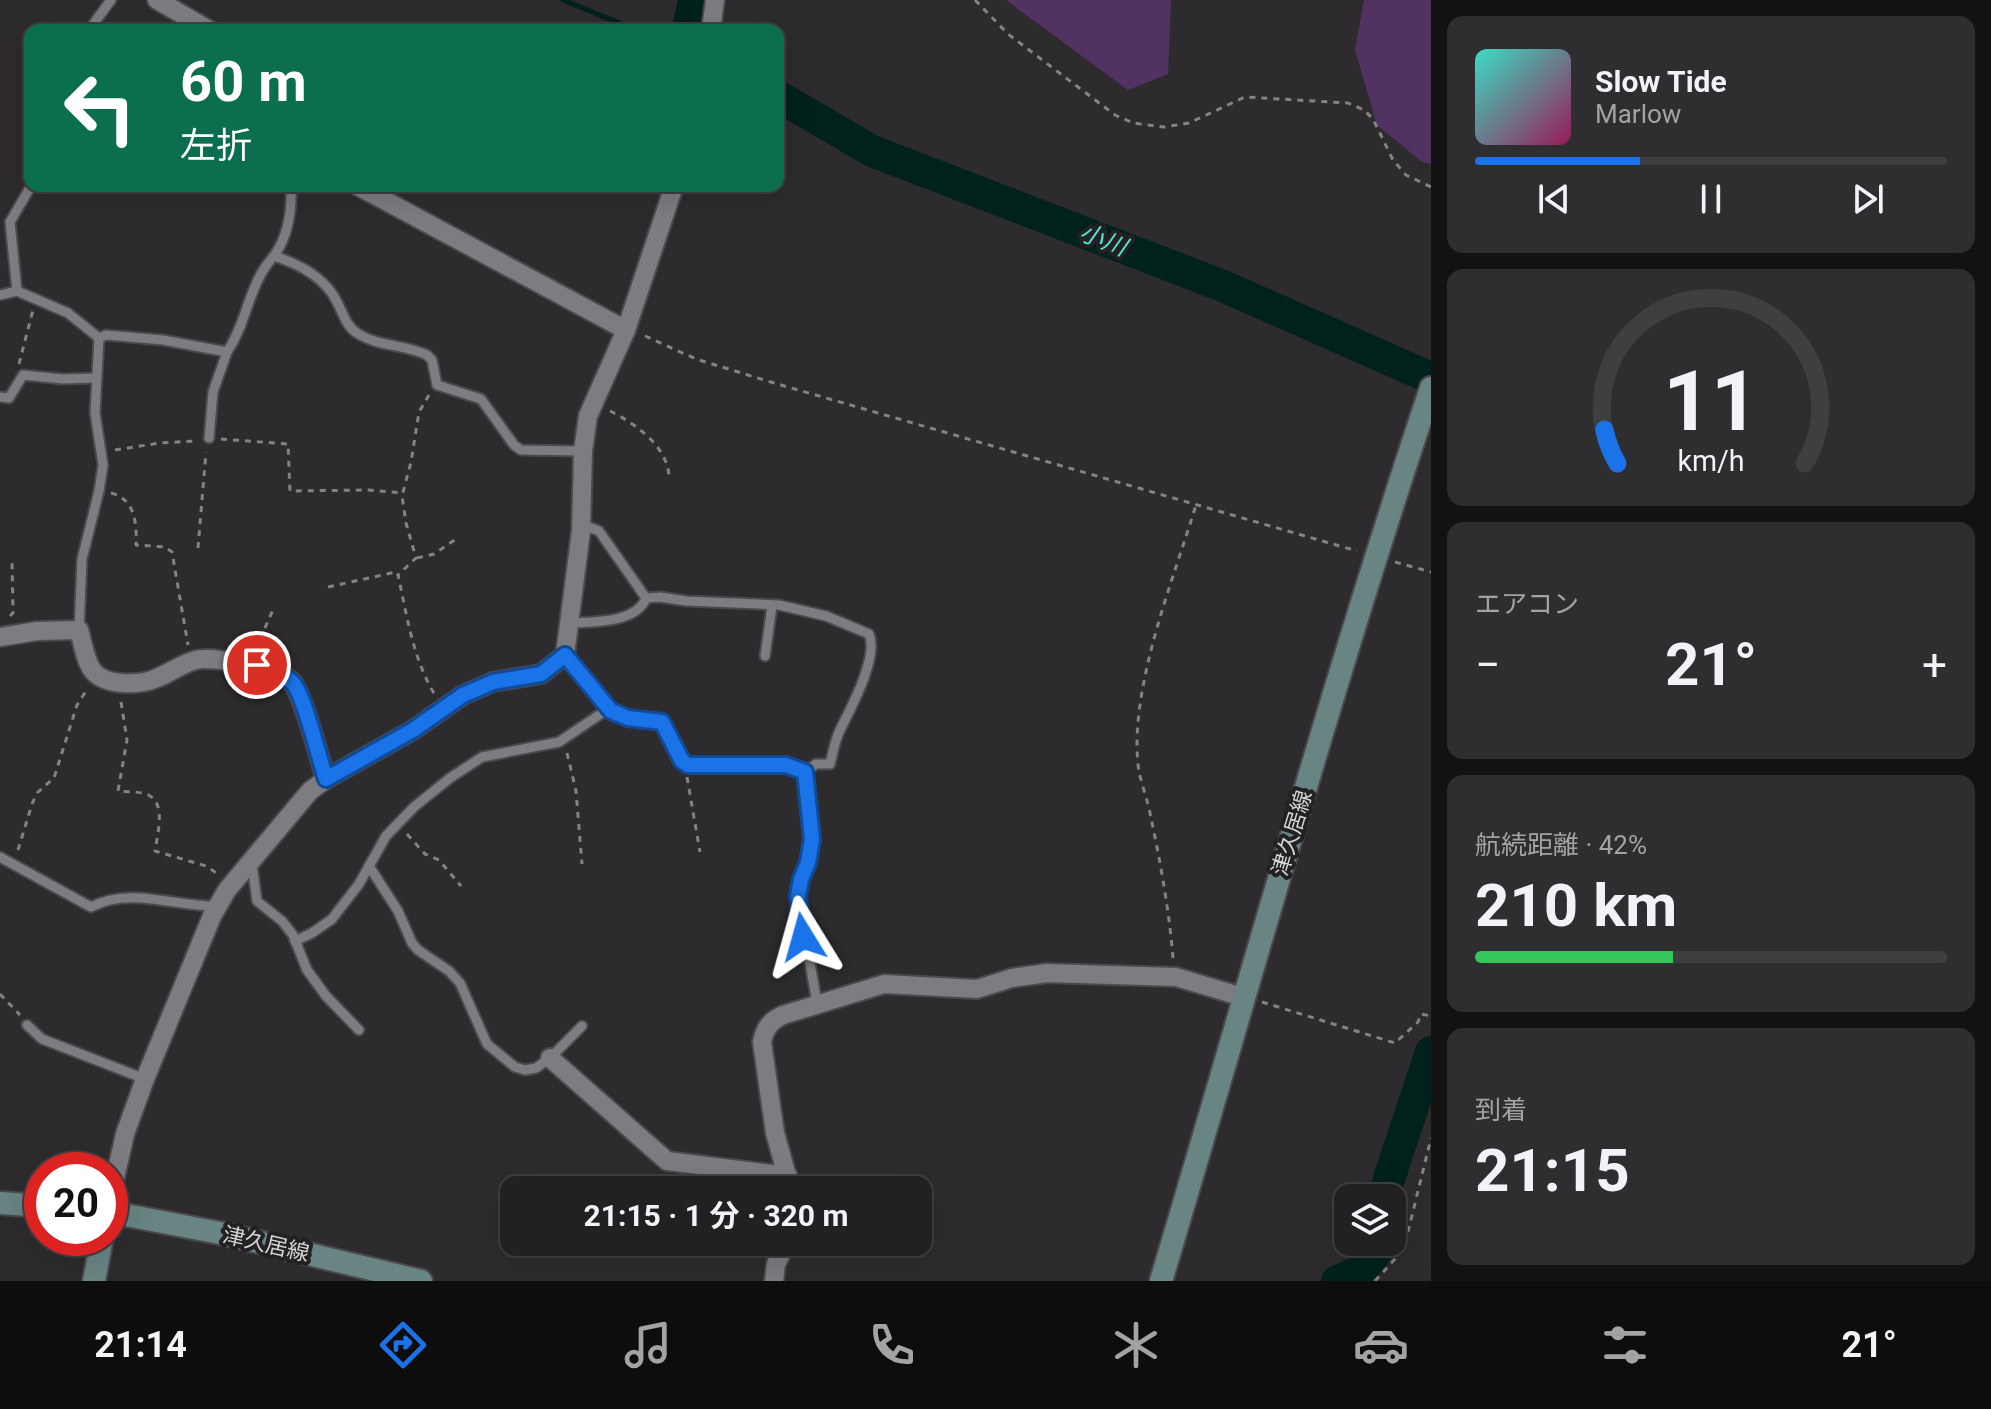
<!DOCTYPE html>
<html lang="ja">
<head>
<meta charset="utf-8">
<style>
  :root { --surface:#222022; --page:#2e2d2f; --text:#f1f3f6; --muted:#a2a3a5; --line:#3f3e40; --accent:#1a73e8 }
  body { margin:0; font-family:Roboto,"Noto Sans JP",sans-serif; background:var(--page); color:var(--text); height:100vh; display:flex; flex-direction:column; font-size:30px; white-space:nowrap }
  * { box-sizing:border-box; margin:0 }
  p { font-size:26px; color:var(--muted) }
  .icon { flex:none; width:44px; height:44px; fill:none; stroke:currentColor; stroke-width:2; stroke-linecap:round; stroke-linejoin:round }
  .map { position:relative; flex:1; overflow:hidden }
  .panel { display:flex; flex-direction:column; gap:16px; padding:16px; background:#131213; width:560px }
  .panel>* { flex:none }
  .banner { position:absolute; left:24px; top:24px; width:760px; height:168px; border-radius:16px; box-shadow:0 8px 32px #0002,0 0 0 2px var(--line); background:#0b6e4f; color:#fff; overflow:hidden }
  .tools { position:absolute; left:1334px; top:1184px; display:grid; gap:16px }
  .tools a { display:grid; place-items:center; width:72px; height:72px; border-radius:16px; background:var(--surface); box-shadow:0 8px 32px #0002,0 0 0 2px var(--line); font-size:40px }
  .speed { position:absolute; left:24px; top:1152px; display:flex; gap:16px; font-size:40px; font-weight:700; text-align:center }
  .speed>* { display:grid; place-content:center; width:104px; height:104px; border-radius:50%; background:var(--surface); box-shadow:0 8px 32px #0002,0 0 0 2px var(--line); line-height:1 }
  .speed .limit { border:12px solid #d22; background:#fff; color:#111 }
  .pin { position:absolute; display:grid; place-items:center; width:68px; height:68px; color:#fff; margin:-34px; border:4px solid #fff; border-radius:50%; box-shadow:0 2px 8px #0007 }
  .me { position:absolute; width:88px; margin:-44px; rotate:352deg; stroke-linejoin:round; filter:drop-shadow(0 0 6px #0008) }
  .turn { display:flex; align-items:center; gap:28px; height:168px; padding:0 24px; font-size:36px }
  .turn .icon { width:104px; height:104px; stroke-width:2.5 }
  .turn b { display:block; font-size:56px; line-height:68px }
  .big { font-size:60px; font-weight:700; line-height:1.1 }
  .panel .tile { flex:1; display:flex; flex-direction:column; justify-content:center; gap:12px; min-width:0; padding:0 28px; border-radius:16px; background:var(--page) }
  .panel .dial { align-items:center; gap:0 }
  .dial svg { height:208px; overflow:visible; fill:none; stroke:var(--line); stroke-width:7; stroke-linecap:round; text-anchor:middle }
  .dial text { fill:var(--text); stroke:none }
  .song { display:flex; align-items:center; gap:24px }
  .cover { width:96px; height:96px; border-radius:12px; background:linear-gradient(135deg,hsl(170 70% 55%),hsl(330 70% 35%)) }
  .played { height:8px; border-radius:4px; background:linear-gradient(90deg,var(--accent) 35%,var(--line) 35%) }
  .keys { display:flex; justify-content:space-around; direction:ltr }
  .heat { display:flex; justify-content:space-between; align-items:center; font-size:44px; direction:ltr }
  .charge { height:12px; border-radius:6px; background:linear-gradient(90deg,#34c759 42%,var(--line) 0) }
  .trip { position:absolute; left:500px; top:1176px; width:432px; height:80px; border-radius:16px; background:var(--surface); box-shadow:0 8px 32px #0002,0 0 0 2px var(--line); font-weight:700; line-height:80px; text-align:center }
  .tab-bar { display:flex; height:128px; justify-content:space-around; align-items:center; background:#0e0d0e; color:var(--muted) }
  .tab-bar .icon { width:56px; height:56px }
  .tab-bar .active { color:var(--accent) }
  .tab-bar b { font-size:36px; color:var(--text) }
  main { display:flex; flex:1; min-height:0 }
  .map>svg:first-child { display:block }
  .green { fill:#513262 }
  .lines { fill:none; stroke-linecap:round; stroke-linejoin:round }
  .stream { stroke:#00211c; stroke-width:5 }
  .river { stroke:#00211c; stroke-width:32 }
  .service-casing { stroke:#4b494c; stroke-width:13 }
  .minor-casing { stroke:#4b494c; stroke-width:22 }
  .secondary-casing { stroke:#4b494c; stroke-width:26 }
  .path { stroke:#838284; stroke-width:3; stroke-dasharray:6 6; stroke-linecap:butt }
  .service { stroke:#7e7c80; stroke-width:9 }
  .minor { stroke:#7e7c80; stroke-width:18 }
  .secondary { stroke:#688483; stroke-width:22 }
  .route-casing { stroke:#114b97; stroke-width:20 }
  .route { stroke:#1a73e8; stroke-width:14 }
  .labels { text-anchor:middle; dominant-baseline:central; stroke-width:8; stroke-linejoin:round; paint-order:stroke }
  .street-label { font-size:22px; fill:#d5d4d6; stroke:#232124 }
  .water-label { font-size:24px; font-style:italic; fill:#50e9d2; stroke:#232124 }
</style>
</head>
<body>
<main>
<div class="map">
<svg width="1431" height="1281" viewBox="0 0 1431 1281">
  <rect width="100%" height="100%" fill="#2d2b2e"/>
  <g class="green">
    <path d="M1006,0H1173L1171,1L1168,74L1128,90Z"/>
    <path d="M1364,0H1431V164L1422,162L1377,125L1355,50Z"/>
  </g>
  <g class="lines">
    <path class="stream" d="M563,0L636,30"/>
    <g class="river">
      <path d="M688,30L694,0"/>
      <path d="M778,96L872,151L1223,286L1431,378"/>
      <path d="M1388,1198V1182L1431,1052"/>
      <path d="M1337,1281C1360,1274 1371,1262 1382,1242"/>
    </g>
    <g class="service-casing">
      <g id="service">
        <path d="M89,30L111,0"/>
        <path d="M274,256C289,235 292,211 291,186"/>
        <path d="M17,291L68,313L99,338"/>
        <path d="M0,295L17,291L10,222L31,186"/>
        <path d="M0,397L9,398L23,375L63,379L97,378"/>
        <path d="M209,438L213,392L227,352"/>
        <path d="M581,524L599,531L646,598L660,597L686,601L779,605L826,616L869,634C879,656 851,708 841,728C835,739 833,753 830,764H816L805,772"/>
        <path d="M570,623C592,622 637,623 646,598"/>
        <path d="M79,630L82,559L99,491L103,465L95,413L99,338L106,335L163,340L227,352C248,321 248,284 274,256C299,264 325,277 337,302C343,313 346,326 357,333C378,347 405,344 427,355L432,360L437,385L481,399L514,445L521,450L583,451"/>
        <path d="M565,655L611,711L628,718L662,722L679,756L688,765H786L805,772C808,796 815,825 812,848C809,865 801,880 798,896L817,1003"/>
        <path d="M765,656L772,606"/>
        <path d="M0,857L91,907C130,886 175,907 217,906"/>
        <path d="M252,864L257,901L282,921L293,935L307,970L326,996L359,1030"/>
        <path d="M369,866L398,911L412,943L418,950L449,971L460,983L487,1044L515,1067L525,1070L536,1068L550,1058L582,1026"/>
        <path d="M295,941L312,933L332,919L359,884L386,836L414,807L450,778L482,757L559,742L608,709"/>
        <path d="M27,1025L42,1039L145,1079"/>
      </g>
    </g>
    <g class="minor-casing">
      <g id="minor">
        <path d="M157,0L209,30"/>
        <path d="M711,30L715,0"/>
        <path d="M358,186L626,330"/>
        <path d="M0,637L37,631L79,630C83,643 85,661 93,671C106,687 141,685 157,678C170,673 183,663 196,660C213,655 278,670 291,681C303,692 319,759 326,779"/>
        <path d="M550,1058L667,1161L788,1176"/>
        <path d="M791,1190L775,1133L762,1042C765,1028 770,1021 783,1015L884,984L977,989L1012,978L1047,973L1176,977L1243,997"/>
        <path d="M110,1200L125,1134L145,1079L212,916L227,890L310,791L326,779L413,730L463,695L493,682L541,674L565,655L581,531L583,451L588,416L626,330L674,186"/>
        <path d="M774,1281L776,1264L787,1242"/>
      </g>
    </g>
    <g class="secondary-casing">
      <g id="secondary">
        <path d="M0,1203L42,1206"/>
        <path d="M110,1212L225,1234L421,1281"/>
        <path d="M94,1281L102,1238"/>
        <path d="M1161,1281C1250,983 1332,683 1431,388"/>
      </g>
    </g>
    <g class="path">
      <path d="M975,0L1008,34L1115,115L1133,123L1164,127L1189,123L1245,97L1348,103L1364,110L1373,119L1393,160L1406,175L1431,187"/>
      <path d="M645,336L696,359L774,383L1357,551"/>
      <path d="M19,364L33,310"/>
      <path d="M429,395L419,412L411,462L402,496L406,523L416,558L398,575C407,616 413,659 435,695"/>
      <path d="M610,411C636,424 667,446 669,476"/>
      <path d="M221,439L288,444L290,491L369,490L403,493"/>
      <path d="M115,450L160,443L195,441"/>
      <path d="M111,493C135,499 137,523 136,545L165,547L172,552L188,645"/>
      <path d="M198,548L206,452"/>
      <path d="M417,558L434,554L456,539"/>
      <path d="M1395,562L1431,572"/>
      <path d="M328,587L396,572L398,575"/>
      <path d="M10,616L13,613L12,561"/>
      <path d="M255,650L273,610"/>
      <path d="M121,702L127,740L118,791C127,792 142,791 150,796C166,805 157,836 155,851L206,866L218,874"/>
      <path d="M567,753L576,791L582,864"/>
      <path d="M687,777L700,852"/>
      <path d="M407,834L425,854L439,860L461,886"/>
      <path d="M18,850L32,804L37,793L54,778L77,705L88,688"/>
      <path d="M1173,958C1169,909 1160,860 1150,813C1147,799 1142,785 1139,772C1127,693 1173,581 1196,505"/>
      <path d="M0,994L20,1015"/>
      <path d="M1262,1002L1395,1043L1418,1022L1421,1014L1431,1016"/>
      <path d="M1375,1281L1395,1259L1406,1240L1431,1138"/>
    </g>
    <use href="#service" class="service"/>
    <use href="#minor" class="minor"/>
    <use href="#secondary" class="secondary"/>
  </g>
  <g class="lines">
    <g class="route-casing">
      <path id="route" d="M257,665C267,670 283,674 292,682C304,693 319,759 326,779L413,730L463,695L493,682L541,674L565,655L611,711L628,718L662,722L682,761L688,765H786L805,772L812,839L808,863L801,879L798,896L803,937"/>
    </g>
    <use href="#route" class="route"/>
  </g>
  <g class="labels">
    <g class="street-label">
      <text transform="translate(1292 833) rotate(-73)">津久居線</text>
      <text transform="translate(266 1244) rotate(13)">津久居線</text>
    </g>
    <g class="water-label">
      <text transform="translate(1103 240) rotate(21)">小川</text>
    </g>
  </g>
</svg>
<div class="tools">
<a><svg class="icon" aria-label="layers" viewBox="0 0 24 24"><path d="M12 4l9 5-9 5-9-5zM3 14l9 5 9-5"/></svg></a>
</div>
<div class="speed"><div class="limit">20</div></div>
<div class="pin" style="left:257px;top:665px;background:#d93025"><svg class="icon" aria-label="arrive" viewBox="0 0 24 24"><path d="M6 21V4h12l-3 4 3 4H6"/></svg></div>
<svg class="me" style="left:803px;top:937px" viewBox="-20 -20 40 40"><path d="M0-17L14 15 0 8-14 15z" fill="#1a73e8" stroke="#fff" stroke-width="4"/></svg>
<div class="trip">21:15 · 1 分 · 320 m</div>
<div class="banner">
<div class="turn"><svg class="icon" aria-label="left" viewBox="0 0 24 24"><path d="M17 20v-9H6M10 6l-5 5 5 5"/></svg><div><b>60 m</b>左折</div></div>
</div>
</div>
<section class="panel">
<div class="tile">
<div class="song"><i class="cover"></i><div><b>Slow Tide</b><p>Marlow</p></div></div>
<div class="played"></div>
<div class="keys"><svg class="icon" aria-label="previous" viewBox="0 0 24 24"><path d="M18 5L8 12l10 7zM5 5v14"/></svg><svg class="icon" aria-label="pause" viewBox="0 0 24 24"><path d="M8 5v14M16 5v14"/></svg><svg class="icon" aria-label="next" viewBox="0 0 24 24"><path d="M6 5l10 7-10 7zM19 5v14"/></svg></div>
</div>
<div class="tile dial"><svg viewBox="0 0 100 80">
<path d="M14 69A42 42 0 1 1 86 69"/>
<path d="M14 69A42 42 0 0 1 9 56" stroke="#1a73e8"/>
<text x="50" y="56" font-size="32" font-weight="700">11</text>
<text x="50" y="72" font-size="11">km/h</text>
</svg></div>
<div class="tile"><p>エアコン</p>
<div class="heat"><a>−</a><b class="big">21°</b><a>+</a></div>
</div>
<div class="tile"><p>航続距離 · 42%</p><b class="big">210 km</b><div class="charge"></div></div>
<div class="tile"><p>到着</p><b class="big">21:15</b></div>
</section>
</main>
<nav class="tab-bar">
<b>21:14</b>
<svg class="icon active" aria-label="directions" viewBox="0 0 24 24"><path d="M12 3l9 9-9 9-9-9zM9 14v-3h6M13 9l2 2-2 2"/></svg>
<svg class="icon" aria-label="music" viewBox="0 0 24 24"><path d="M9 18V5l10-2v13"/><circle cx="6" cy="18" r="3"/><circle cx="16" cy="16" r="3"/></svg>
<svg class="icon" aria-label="phone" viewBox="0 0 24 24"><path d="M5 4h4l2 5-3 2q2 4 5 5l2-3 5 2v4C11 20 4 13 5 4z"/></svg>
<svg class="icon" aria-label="climate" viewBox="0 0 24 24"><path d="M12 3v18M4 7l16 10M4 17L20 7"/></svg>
<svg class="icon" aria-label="car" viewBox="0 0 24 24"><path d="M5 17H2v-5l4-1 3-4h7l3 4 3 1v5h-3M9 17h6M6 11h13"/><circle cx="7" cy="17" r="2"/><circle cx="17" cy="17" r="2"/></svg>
<svg class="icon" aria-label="filters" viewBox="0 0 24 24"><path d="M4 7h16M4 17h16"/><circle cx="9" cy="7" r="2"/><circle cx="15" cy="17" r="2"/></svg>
<b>21°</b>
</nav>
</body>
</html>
